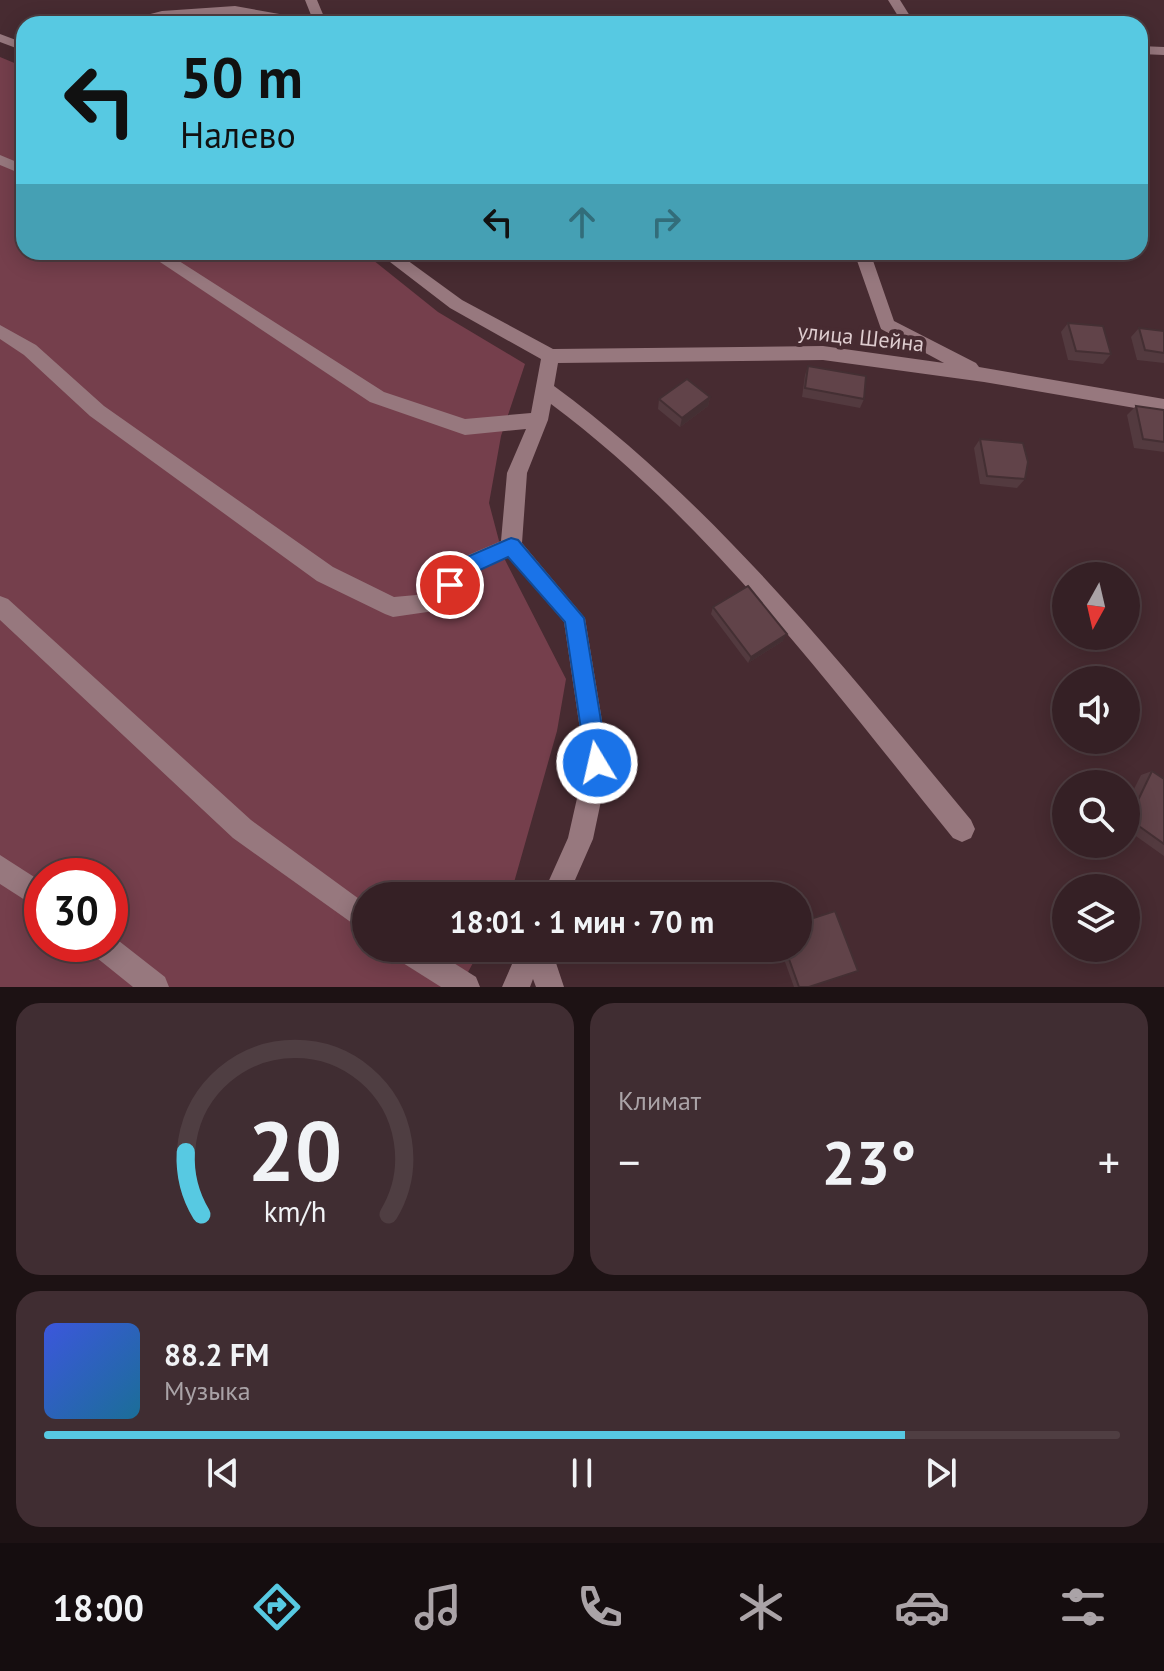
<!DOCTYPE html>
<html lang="ru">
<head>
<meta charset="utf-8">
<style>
  :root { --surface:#352025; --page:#402d32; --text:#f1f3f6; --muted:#aaa3a7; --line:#4f3e42; --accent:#57c9e2 }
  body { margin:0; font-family:"PT Sans",sans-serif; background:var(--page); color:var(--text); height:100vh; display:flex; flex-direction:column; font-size:30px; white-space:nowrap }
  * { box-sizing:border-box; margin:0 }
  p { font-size:26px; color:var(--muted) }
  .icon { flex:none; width:44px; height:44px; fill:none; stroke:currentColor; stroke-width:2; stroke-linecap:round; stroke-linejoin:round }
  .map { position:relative; height:987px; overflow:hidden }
  .details { display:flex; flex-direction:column; gap:16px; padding:16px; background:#1d1214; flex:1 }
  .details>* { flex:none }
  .top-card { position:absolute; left:16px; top:16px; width:1132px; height:244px; border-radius:24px; box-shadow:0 4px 20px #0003,0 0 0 2px var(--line); background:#57c9e2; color:#111; overflow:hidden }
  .needle { width:52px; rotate:188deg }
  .controls { position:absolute; left:1052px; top:562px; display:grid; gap:16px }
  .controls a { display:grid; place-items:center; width:88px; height:88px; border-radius:50%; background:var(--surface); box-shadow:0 4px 20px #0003,0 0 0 2px var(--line); font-size:40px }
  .speed { position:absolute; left:24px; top:858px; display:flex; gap:16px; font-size:40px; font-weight:700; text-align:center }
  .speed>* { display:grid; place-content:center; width:104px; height:104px; border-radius:50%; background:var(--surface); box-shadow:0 4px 20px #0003,0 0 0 2px var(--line); line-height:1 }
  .speed .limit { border:12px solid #d22; background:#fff; color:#111 }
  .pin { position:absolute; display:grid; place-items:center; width:68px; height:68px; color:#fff; margin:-34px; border:4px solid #fff; border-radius:50%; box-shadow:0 2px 8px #0007 }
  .me { position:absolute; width:88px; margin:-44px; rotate:351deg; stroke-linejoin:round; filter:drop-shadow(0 0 6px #0008) }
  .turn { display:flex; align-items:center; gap:28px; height:168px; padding:0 32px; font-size:36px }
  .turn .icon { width:104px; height:104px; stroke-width:2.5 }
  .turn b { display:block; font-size:56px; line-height:68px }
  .lanes { display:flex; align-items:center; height:76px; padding:0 32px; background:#0003; justify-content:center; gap:40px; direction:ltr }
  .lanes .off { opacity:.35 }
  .big { font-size:60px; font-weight:800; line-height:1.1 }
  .details .tile { flex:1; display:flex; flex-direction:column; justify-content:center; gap:12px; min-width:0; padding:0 28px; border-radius:24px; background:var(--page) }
  .details .dial { align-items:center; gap:0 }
  .dial svg { height:208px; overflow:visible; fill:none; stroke:var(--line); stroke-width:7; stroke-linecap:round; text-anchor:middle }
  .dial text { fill:var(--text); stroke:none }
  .song { display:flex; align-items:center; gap:24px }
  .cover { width:96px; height:96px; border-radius:12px; background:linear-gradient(135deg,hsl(230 70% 55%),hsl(200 70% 35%)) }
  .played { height:8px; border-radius:4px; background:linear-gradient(90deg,var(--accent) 80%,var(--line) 80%) }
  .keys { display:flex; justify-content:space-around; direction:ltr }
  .heat { display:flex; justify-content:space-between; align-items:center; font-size:44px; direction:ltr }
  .details .tiles { flex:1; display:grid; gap:16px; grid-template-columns:1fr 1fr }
  .tile:last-child { grid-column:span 2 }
  .trip { position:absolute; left:352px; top:882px; width:460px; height:80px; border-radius:40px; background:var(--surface); box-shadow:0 4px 20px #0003,0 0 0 2px var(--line); font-weight:800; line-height:80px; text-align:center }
  .tabs { display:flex; height:128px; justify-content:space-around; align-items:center; background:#150d0f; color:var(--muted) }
  .tabs .icon { width:56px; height:56px }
  .tabs .current { color:var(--accent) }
  .tabs b { font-size:36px; color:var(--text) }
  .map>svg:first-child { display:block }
  .green { fill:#753f4c; fill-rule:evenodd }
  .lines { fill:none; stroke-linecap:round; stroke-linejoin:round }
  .minor { fill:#97787e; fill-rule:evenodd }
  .wall { fill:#533a3f }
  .shaded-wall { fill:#442f33 }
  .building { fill:#614349; stroke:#442f33; stroke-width:2 }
  .route { fill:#1a73e8; stroke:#114b97; stroke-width:2 }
  .labels { text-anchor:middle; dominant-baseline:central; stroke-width:8; stroke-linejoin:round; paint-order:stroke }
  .street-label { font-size:22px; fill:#decccf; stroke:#472b31 }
</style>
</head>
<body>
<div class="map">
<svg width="1164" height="987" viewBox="0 0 1164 987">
  <rect width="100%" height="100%" fill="#472b31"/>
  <path class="green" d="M0,57L24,67V252H363L438,312L525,364L501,436L489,503L503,556L566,679L557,731L511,893L509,896H366V948H481L460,987H0ZM42,876H110V944H42Z"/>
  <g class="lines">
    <g class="minor">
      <path d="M305,0H317L327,24H294L235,14L112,24L162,11L235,6L313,20Z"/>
      <path d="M888,0H900L915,24H903Z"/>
      <path d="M0,34L24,43V51L0,42Z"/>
      <path d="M1140,46L1164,47V55L1140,54Z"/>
      <path d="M0,155L24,165V175L0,165Z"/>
      <path d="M145,252H165L384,392L465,419L531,413L541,359L450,308L377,252H396L462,300L553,349L823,346L944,363L881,329L854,252H870L894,321L976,363L979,367L1164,399V413L984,382L823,360L558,363L554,386C717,506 843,666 971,820L975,829L971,838L962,842L953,838C830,686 709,522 551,404L548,420L527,473L522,543L585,618L609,763L593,839L568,896H542L568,838L585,763L564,622L508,557L473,573L441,610L393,617L385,614L317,581L90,416L24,355L0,339V325L36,345L104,406L333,567L394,597L427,594L459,559L501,541L507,473L526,429L465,435L370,402Z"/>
      <path d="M0,596L8,599L251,820L366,904V933L233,838L0,620Z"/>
      <path d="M0,855L42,882V911L0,884Z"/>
      <path d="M110,934L165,977L169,987H133L92,954L88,944H110Z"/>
      <path d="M391,948H430L476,977L480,987H441L395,958Z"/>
      <path d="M519,948H551L564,987H536L533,979L530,987H502Z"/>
    </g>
  </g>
  <g class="wall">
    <path d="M1068,323L1111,354L1103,364L1068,360L1061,332Z"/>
    <path d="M1139,328L1164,331V363L1137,360L1131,337Z"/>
    <path d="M808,366L864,399L860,408L802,397L805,375Z"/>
    <path d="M710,397L708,406L680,427L658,409L659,399Z"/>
    <path d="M1136,406L1164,410V452L1134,448L1127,415Z"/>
    <path d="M980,439L1025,479L1017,488L980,484L974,448Z"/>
    <path d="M713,607L783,641L748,663L711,614Z"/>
    <path d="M1152,771L1164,779V856L1126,829V805L1141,775Z"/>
    <path d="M780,948H798L809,987H794Z"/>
  </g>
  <g class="shaded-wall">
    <path d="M710,397L708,406L680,427L682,418Z"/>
    <path d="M787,634L783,641L748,663L751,657Z"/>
  </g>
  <g class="building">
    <path d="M1068,323L1103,326L1111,354L1076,351Z"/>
    <path d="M1139,328L1164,331V353L1145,350Z"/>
    <path d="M808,366L866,376L864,399L805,388Z"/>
    <path d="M687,379L710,397L682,418L659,399Z"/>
    <path d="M1136,406L1164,410V442L1143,439Z"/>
    <path d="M980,439L1023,443L1028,462L1025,479L987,476Z"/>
    <path d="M748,586L787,634L751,657L713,607Z"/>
    <path d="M1152,771L1164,779V844L1129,819Z"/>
    <path d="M835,911L858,971L809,987H799L785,948H798V923Z"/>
  </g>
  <path class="route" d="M511,538L518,540L584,618L608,763L605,771L597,774L589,771L586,763L565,622L508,557L473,573L450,593L440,585L460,560Z"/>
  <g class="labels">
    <g class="street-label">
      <text transform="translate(861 337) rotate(6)">улица Шейна</text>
    </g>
  </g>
</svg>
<div class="controls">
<a><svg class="needle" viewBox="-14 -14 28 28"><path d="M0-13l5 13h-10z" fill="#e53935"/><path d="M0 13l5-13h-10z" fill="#aaa3a7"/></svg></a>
<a><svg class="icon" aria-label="sound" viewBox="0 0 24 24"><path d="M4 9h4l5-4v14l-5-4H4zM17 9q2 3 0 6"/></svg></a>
<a><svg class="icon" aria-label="search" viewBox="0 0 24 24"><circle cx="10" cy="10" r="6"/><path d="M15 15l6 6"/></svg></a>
<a><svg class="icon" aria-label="layers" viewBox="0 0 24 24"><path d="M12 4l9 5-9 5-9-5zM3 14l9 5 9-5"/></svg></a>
</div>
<div class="speed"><div class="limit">30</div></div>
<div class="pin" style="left:450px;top:585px;background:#d93025"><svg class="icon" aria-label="arrive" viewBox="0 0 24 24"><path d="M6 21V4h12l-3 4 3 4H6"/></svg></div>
<svg class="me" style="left:597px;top:763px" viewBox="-20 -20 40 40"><circle r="17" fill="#1a73e8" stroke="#fff" stroke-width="3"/><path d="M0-11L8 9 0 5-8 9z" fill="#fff"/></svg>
<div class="trip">18:01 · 1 мин · 70 m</div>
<div class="top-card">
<div class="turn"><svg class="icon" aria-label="left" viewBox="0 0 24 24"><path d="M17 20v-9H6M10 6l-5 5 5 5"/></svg><div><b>50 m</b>Налево</div></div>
<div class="lanes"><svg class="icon" aria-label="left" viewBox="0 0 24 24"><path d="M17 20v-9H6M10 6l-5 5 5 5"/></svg><svg class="icon off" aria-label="ahead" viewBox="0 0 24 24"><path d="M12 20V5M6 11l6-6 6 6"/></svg><svg class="icon off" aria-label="right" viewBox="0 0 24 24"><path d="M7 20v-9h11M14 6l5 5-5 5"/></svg></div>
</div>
</div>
<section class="details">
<div class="tiles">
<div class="tile dial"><svg viewBox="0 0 100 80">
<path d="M14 69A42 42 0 1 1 86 69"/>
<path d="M14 69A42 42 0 0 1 8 45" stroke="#57c9e2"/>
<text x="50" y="56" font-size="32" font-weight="700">20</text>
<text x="50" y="72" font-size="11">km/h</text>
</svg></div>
<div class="tile"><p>Климат</p>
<div class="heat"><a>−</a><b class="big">23°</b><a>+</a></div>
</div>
<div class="tile">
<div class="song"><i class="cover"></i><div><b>88.2 FM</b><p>Музыка</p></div></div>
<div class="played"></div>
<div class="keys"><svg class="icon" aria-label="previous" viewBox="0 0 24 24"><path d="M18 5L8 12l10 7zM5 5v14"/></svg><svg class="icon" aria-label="pause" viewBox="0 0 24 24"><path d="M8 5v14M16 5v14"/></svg><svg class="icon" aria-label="next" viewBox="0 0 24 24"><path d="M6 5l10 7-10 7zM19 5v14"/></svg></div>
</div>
</div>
</section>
<nav class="tabs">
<b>18:00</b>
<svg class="icon current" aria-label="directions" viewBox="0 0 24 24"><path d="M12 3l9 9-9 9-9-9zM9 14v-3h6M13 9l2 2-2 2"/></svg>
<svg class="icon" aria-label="music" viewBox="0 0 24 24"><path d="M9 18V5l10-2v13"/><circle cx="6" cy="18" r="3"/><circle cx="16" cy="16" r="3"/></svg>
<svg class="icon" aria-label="phone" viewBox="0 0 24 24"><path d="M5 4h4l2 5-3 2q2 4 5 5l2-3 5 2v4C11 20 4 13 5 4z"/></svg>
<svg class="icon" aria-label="climate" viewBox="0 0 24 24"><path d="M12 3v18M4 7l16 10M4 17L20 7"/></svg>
<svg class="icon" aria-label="car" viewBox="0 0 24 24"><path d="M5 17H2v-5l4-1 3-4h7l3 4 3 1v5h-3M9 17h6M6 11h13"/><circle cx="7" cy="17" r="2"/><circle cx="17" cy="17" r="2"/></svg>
<svg class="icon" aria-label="filters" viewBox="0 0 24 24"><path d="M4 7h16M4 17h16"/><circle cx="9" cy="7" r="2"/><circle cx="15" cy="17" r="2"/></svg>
</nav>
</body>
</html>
